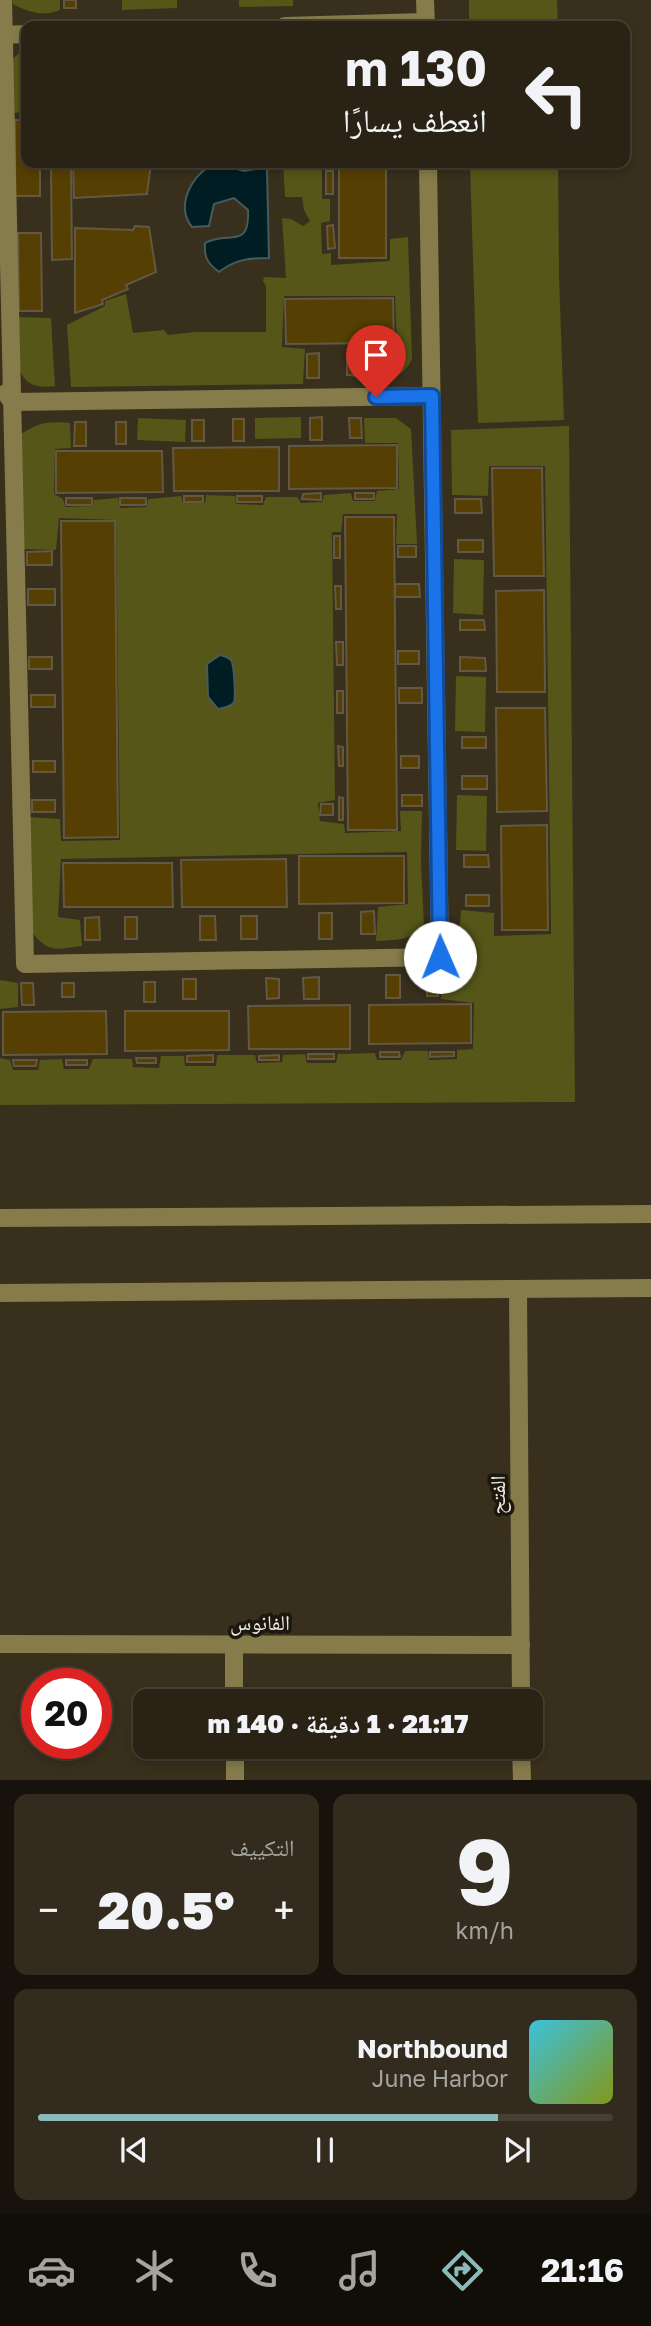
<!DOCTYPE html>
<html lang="ar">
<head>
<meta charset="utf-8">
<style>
  :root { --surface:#2a2315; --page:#322b1e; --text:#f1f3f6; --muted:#a5a4a0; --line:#464034; --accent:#8bbbb9 }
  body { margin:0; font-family:"Golos Text","Noto Naskh Arabic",sans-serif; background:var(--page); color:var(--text); direction:rtl; height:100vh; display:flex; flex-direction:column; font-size:26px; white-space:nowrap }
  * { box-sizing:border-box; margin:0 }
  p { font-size:23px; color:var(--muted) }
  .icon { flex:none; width:38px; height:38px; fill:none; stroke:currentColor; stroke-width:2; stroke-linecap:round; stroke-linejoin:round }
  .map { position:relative; height:1780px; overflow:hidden; direction:ltr }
  .panel { display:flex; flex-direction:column; gap:14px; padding:14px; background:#17130c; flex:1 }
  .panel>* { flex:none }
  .top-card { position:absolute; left:21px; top:21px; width:609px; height:147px; border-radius:14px; box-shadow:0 4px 10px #0003,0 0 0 2px var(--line); direction:rtl; background:#2a2315; color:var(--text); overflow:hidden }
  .speed { position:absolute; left:21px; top:1668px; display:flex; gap:14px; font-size:35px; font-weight:700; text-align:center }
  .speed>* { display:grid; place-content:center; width:91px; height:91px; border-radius:50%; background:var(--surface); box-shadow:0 4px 10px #0003,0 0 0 2px var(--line); line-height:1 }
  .speed .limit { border:10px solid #d22; background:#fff; color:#111 }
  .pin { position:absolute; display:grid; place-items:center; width:60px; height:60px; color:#fff; margin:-72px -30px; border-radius:50% 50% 50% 0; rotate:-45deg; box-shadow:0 0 7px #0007 }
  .pin .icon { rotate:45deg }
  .me { position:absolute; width:77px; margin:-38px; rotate:359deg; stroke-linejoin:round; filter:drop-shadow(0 0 5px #0008) }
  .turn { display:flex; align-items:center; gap:24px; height:147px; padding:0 28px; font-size:32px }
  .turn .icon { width:91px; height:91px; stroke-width:2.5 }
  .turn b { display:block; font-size:49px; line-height:60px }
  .big { font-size:52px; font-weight:800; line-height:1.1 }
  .panel .tile { flex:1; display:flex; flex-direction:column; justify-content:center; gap:10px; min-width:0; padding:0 24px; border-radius:14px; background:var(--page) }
  .panel .dial { align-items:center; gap:0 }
  .dial b { font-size:91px; line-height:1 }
  .song { display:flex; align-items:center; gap:21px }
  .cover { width:84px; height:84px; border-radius:10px; background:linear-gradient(135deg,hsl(190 70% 55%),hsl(70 70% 35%)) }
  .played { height:7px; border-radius:4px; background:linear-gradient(90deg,var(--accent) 80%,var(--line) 80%) }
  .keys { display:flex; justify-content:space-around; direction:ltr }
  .heat { display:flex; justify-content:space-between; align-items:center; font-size:38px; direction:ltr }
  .panel .tiles { flex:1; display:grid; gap:14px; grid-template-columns:1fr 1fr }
  .tile:last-child { grid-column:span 2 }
  .trip { position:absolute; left:133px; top:1689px; width:410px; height:70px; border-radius:14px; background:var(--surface); box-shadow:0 4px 10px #0003,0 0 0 2px var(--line); font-weight:800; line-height:70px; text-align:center; direction:rtl }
  .tabs { display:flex; height:112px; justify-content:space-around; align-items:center; background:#110e08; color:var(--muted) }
  .tabs .icon { width:49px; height:49px }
  .tabs .active { color:var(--accent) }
  .tabs b { font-size:32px; color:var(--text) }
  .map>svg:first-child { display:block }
  .green { fill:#555618 }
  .water { fill:#001d24; stroke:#485b5c; stroke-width:2 }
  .building { fill:#553f03; stroke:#625843; stroke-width:2 }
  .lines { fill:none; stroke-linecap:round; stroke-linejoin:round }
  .minor { stroke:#867b4a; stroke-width:18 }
  .route-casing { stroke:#114b97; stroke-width:18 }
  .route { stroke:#1a73e8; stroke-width:12 }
  .labels { text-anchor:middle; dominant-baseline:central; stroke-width:7; stroke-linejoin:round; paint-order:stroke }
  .street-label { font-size:21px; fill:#f1ebdf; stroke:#1c180f }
</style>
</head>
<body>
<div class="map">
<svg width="651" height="1780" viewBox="0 0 651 1780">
  <rect width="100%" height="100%" fill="#382f1c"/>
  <g class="green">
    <path d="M12,0H60V10C44,17 27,12 13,4Z"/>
    <path d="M122,0H177V8L122,10Z"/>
    <path d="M239,0H293V6L239,7Z"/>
    <path d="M469,0H557L558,26H469Z"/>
    <path d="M23,49H26V112L10,113L11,61Z"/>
    <path d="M283,163H335V167L322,169V199H330V221L321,223L322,254L331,253V265L390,261V239L408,237L412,359C401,382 385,378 362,381L363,351L397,347L395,296H284L282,347L305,349L303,384L71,387L67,325L105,306V301L126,294L133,333L164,330L168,335L195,332H266V286L263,281L264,277L286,278L282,218L291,219L303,226L310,221L304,210L302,197H285Z"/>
    <path d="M470,163H558L559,275L564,420L478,423Z"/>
    <path d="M18,317L51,318L55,386C8,393 18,348 18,317Z"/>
    <path d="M301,417V438L255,439V418Z"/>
    <path d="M138,418L186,420L185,442L137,440Z"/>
    <path d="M364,418H396L411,429L417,544H396L397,514H343L341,532H332L335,800L318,803L320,821L344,824L345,833L401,831L400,811H422L421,863L424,926C410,941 396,940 376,941L378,907L408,904L407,852L61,859L58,917L80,920L82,946C55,949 49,954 31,931L27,817L60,819L61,841L120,840L116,520L59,518L56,550L22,549L21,434C39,422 49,421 70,423L71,448L55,449L54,494L63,499L65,507L93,506L94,500L118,498L120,508L147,507L148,499L181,496L183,503H205L206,495L235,496L236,504L263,505L266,497H297L301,503L322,502L324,495L351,493L353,501H375L377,491L399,489L398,443H365Z"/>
    <path d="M569,426L575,1102L0,1105V1058L10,1060L13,1070H38L40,1060L62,1059L64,1069H89L93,1059H132L133,1067L159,1068L161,1056H184L185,1066H216L217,1055H255L257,1063L282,1062L283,1055L305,1054L307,1063H336L338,1054L375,1053L377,1060H401L405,1051H428L429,1060L457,1059V1050L473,1049L474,1003L441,999V974L457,963L461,910L494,913V936L551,934L545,466H489L488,496L452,495L451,430Z"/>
    <path d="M454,559L484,560L483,615L453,613Z"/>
    <path d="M456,676L486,677L485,732L455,731Z"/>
    <path d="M457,795L487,796L486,851L456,850Z"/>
    <path d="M0,980L18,983V1007L0,1009Z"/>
  </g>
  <g class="water">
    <path d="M216,163L244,171L261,168L267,169L269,258C249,258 236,259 219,272C207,263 204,257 205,243C228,230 250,251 248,210L234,198L214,204L209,226L192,227C174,206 193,172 216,163Z"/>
    <path d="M220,655C224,656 228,657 231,660C234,664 236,696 234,702C231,707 223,708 218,709L208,697L207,664Z"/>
  </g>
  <g class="building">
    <rect x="64" y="0" width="12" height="8"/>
    <path d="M15,120H26V163H40V196H15Z"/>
    <path d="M73,163H151L147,194L74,198Z"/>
    <rect x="339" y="163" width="47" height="95"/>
    <path d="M51,168H71L72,259L52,260Z"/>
    <rect x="326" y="171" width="7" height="23"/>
    <path d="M333,225L335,248L328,249L327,226Z"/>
    <path d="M135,226L149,227L156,272L126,285L128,289L102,300L103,304L75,313V228L133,230Z"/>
    <path d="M18,233H41L42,311H19Z"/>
    <path d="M393,298L394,343L286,344L285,299Z"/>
    <path d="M319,353V378H307V354Z"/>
    <path d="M347,353H360V376L347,375Z"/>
    <path d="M322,417V440H310V418Z"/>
    <path d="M349,418H361L362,438H350Z"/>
    <rect x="233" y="419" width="11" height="22"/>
    <rect x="192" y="420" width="12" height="21"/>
    <path d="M75,422H86V446H74Z"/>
    <rect x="116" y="422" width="10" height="22"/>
    <path d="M397,445V488L289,489V446Z"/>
    <path d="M279,447V491H174L173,448Z"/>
    <path d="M56,451H162L163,492L56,493Z"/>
    <path d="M492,468H542L544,576H494Z"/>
    <path d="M321,493V500L302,499L303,494Z"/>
    <rect x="355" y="493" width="19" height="6"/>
    <rect x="184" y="496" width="19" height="6"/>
    <rect x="237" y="496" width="25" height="6"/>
    <rect x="66" y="498" width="26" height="7"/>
    <rect x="120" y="498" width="26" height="7"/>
    <path d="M455,499H481L482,513H455Z"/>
    <path d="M345,517H394L397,830H348Z"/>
    <path d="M61,521H115L118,837L64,838Z"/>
    <rect x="334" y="536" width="6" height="22"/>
    <rect x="458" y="540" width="25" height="12"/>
    <rect x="398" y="546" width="18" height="11"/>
    <path d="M52,551V565H27V552Z"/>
    <path d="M395,584H419L420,597H395Z"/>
    <path d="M335,586H341V609H336Z"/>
    <rect x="28" y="589" width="27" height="16"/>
    <path d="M544,590L545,692H497L496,591Z"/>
    <path d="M460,620H484L485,630H460Z"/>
    <path d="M336,642H343V665H337Z"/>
    <rect x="398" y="651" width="21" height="13"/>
    <rect x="29" y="657" width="23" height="12"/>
    <path d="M460,657L485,658L486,671H460Z"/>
    <rect x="399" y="688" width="23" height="15"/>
    <rect x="337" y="691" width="6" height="22"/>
    <rect x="31" y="695" width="24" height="12"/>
    <path d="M496,708H545L547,811L497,812Z"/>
    <rect x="462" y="737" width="24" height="11"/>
    <path d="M338,746L343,747V766H339Z"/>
    <rect x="401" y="756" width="18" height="12"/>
    <rect x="33" y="761" width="22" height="11"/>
    <rect x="462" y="776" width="25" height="13"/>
    <rect x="402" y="795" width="20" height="11"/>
    <path d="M339,797L343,798V820H339Z"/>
    <rect x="32" y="800" width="23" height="12"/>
    <path d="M321,804H333V815H320Z"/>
    <path d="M547,825L548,930H502L501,826Z"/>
    <path d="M464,855H488L489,867H464Z"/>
    <path d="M299,856H404V903L299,904Z"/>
    <path d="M286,859L287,907H182L181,860Z"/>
    <path d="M63,863H172L173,907H64Z"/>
    <rect x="466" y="895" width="23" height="11"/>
    <path d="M374,911L375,934H361V912Z"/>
    <rect x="319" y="913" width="13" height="26"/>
    <path d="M200,916H215L216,940H200Z"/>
    <rect x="241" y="916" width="16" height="23"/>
    <path d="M99,917L100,940H85V918Z"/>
    <rect x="125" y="917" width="12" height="22"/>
    <rect x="386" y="975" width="14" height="23"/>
    <rect x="427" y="976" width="11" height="20"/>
    <path d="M319,977V999H304L303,978Z"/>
    <path d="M266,978L279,979V998L267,999Z"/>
    <rect x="183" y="979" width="13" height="20"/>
    <rect x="144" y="982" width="11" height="20"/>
    <path d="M21,983H33L34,1005H22Z"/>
    <rect x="62" y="983" width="12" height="14"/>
    <path d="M471,1004V1043L369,1044V1005Z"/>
    <path d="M350,1005V1049H249L248,1006Z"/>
    <path d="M106,1011L107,1054L3,1055V1012Z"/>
    <path d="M125,1011H229V1050L125,1051Z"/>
    <path d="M380,1052H399L400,1057H380Z"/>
    <path d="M430,1052H454V1056L430,1057Z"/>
    <rect x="308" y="1054" width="26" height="5"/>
    <path d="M213,1055V1062H187V1056Z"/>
    <path d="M279,1055V1060H259V1056Z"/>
    <path d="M136,1058H156V1063H137Z"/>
    <path d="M13,1060H37L36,1066H14Z"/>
    <rect x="66" y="1060" width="21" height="5"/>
  </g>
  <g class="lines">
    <g class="minor">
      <path d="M3,0L25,964L440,957L428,163"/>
      <path d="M425,0L426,26"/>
      <path d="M285,26L425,22"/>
      <path d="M0,40L4,35L26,34"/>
      <path d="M6,393L12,402L431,396"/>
      <path d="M0,1218L651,1214"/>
      <path d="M518,1289L521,1701"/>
      <path d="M0,1293L651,1288"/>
      <path d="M0,1644L521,1645"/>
      <path d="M234,1644V1701"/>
      <path d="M235,1746V1780"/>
      <path d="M521,1746L522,1780"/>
    </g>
  </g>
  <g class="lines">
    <g class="route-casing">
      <path id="route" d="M376,397L432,396L440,957"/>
    </g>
    <use href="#route" class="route"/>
  </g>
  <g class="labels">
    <g class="street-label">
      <text transform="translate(497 1495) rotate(-90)">الفتح</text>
      <text x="260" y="1622">الفانوس</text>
    </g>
  </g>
</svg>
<div class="speed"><div class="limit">20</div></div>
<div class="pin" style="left:376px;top:397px;background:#d93025"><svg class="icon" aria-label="arrive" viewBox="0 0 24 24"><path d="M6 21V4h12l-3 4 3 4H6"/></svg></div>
<svg class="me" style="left:440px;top:957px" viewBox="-20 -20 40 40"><circle r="19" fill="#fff"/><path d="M0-13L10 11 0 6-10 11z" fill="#1a73e8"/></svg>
<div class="trip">21:17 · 1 دقيقة · 140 m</div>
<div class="top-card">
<div class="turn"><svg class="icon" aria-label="left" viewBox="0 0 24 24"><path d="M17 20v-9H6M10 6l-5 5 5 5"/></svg><div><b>130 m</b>انعطف يسارًا</div></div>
</div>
</div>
<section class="panel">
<div class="tiles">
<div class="tile dial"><b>9</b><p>km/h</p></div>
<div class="tile"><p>التكييف</p>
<div class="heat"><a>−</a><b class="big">20.5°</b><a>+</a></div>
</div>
<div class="tile">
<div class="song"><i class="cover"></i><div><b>Northbound</b><p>June Harbor</p></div></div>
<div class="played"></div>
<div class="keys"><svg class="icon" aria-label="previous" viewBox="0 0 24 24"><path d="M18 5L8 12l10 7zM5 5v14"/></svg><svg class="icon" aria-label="pause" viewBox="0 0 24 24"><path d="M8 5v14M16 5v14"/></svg><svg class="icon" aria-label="next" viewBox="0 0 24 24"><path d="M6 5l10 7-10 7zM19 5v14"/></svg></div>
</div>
</div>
</section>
<nav class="tabs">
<b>21:16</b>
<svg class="icon active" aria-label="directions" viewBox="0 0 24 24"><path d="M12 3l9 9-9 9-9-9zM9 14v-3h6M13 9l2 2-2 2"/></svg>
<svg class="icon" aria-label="music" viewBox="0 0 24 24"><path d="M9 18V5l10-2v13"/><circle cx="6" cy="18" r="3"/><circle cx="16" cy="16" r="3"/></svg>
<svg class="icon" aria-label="phone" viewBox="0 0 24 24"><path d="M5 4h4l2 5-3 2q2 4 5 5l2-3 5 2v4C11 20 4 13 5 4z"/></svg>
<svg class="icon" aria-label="climate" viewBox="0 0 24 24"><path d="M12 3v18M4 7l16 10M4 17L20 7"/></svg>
<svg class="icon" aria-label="car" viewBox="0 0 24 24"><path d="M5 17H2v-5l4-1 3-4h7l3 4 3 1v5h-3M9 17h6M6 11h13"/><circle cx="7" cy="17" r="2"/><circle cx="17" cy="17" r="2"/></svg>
</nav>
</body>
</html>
